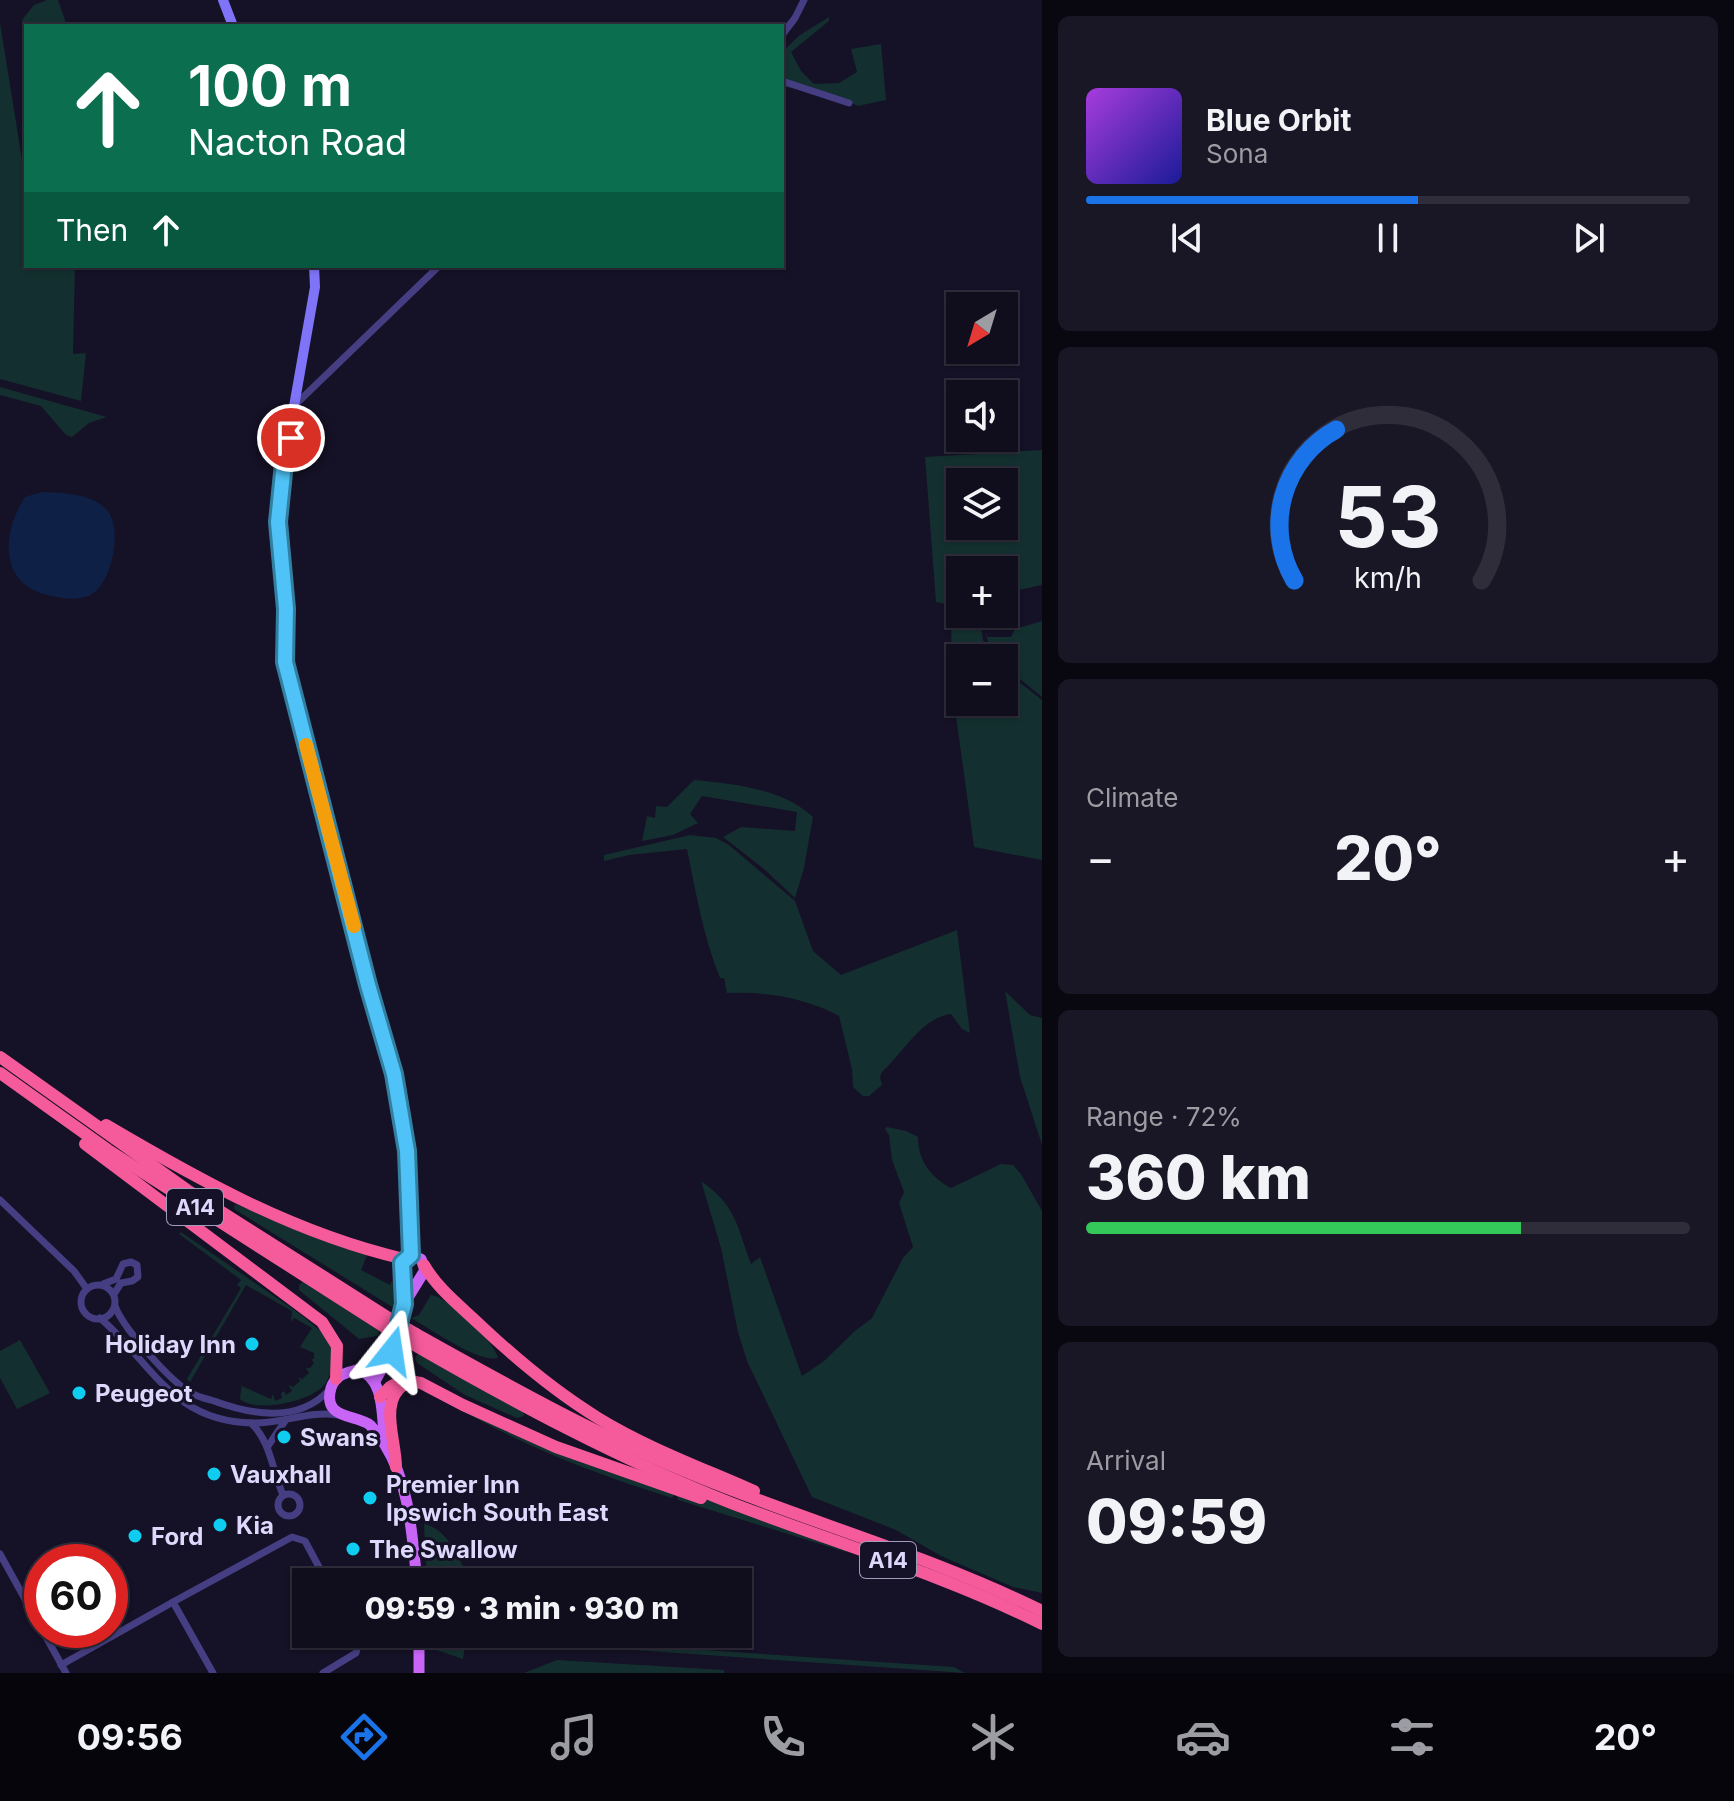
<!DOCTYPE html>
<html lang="en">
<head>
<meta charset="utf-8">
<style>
  :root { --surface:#100d1c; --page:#191625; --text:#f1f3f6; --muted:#9c9ca3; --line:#302d3b; --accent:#1a73e8 }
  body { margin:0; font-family:Inter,sans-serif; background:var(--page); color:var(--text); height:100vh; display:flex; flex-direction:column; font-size:30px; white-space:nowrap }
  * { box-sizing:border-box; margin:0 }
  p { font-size:26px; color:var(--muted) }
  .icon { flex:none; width:44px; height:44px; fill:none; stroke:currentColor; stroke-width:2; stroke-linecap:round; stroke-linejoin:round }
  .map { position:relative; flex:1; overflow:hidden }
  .drawer { display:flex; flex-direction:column; gap:16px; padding:16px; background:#09070f; width:692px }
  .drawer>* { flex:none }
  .hud { position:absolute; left:24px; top:24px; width:760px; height:244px; border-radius:0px; box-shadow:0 2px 6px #0004,0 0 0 2px var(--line); background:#0b6e4f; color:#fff; overflow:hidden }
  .needle { width:52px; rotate:218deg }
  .buttons { position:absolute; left:946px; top:292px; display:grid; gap:16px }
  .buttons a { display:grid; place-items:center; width:72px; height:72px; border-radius:0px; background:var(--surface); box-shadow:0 2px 6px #0004,0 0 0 2px var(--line); font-size:40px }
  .speed { position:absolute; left:24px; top:1544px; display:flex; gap:16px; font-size:40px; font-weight:700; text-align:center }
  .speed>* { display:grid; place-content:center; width:104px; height:104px; border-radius:50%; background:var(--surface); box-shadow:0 2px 6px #0004,0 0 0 2px var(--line); line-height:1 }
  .speed .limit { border:12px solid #d22; background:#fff; color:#111 }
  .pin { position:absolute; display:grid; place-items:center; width:68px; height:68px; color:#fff; margin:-34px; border:4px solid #fff; border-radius:50%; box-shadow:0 2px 8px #0007 }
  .me { position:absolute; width:88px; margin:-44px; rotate:15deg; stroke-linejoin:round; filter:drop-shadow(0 0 6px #0008) }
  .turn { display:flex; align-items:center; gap:28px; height:168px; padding:0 32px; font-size:36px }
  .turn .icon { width:104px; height:104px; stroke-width:2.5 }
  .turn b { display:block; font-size:56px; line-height:68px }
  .then { display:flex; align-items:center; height:76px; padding:0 32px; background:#0003; gap:16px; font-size:30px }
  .big { font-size:60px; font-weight:800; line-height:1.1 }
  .drawer .tile { flex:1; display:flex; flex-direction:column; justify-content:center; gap:12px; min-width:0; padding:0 28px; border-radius:12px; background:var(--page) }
  .drawer .dial { align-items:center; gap:0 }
  .dial svg { height:208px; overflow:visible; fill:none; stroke:var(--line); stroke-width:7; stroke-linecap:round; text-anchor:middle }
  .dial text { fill:var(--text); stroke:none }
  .song { display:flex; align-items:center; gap:24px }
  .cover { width:96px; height:96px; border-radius:12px; background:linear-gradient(135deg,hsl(280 70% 55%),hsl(240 70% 35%)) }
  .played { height:8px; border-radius:4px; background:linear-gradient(90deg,var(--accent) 55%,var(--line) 55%) }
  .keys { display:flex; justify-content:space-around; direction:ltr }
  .heat { display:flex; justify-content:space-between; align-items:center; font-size:44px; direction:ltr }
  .charge { height:12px; border-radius:6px; background:linear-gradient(90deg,#34c759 72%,var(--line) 0) }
  .trip { position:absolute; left:292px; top:1568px; width:460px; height:80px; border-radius:0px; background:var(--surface); box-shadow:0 2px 6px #0004,0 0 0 2px var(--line); font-weight:800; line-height:80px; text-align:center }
  .menu { display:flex; height:128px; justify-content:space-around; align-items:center; background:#06050b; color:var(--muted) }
  .menu .icon { width:56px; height:56px }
  .menu .on { color:var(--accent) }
  .menu b { font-size:36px; color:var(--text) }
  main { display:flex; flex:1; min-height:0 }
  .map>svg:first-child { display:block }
  .green { fill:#142f2f; fill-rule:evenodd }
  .water { fill:#0f2046 }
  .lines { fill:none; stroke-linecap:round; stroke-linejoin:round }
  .street { stroke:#453e82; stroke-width:7 }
  .secondary { stroke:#7f74f7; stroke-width:10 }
  .primary { stroke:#c865f6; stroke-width:11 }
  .highway { stroke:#f55a9b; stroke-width:12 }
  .highway-bridge { stroke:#f55a9b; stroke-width:12 }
  .route-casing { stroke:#337fa1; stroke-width:20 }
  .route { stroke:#4fc3f7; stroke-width:14 }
  .slow { stroke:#f59e0b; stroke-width:14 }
  .poi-dot { fill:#0fcdf1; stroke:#151126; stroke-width:3 }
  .labels { text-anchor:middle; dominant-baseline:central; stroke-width:6; stroke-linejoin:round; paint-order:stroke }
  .shield { fill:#151126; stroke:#a29cbc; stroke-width:2 }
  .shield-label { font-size:22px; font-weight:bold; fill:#ded8fd }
  .poi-label { font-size:24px; font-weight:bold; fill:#ded8fd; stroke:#151126; text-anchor:start }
</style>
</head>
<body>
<main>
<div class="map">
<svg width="1042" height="1673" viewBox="0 0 1042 1673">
  <rect width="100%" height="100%" fill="#151126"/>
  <g class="green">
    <path d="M47,0H58L67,26H26V42L22,20L34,5Z"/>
    <path d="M829,17V21L791,52L801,71L814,84L839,83L857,72L851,49L881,44L886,100L858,106L840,98L782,86V52L800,35Z"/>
    <path d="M0,23L26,184V266H75L73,354L86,353L81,401L0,379Z"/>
    <path d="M0,387L107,417L89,423L72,437L66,435L41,406L0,395Z"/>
    <path d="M1042,450V585L1004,593V570H960V607L936,602L925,457ZM960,482H1004V526H960Z"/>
    <path d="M951,609L972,616L981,627L983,640L993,658H960V702H1004V670L1042,700V860L974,847L952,687Z"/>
    <path d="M1042,621V697L1004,666V658H996L989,646L986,632L988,637H1011L1015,629Z"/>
    <path d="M694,780C736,784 783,789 813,817L804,868L795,898L764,869L723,837L741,827L795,831L797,812L702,796L690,814L698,823L673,835L642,841L647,816L655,818L656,806L667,807Z"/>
    <path d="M690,835L716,838L729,845L795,901L813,951L841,975L957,930L970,1033L962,1029L951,1014C921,1018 904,1052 882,1072L880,1077L882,1085L869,1096H863L853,1087L852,1069L839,1016C806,998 765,991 727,993L724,978H720C703,936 696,893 687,849L629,855L604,861V855Z"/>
    <path d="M1005,991L1030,1015L1042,1018V1145L1020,1077Z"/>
    <path d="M887,1127L906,1131L918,1137C918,1161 931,1177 951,1188L1001,1164L1013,1165L1021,1174L1042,1211V1593L1013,1587L941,1556L896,1530L812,1497L747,1361L738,1332L721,1248L701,1181C736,1205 737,1226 751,1264L760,1257L802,1376L824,1361L856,1330L872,1318L903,1258L913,1247L899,1203L904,1192L892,1160L889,1135L885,1129Z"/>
    <path d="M235,1204L367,1255L361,1270L390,1285L392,1281C399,1291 400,1300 402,1313L234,1209Z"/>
    <path d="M181,1232L300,1314L323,1333L330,1334C332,1351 335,1367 326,1383C314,1401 256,1414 240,1399L242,1382V1386L271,1399L273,1394L275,1401L282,1398L281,1393L284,1391L286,1395L292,1391L288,1385L293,1387L300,1381L298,1377L302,1379L309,1373L306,1368H310L314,1363L311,1359H314V1353L300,1347L312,1328L294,1318L291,1322L292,1311L246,1285L190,1382L187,1379L241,1288L237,1285L241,1280L179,1234Z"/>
    <path d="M304,1281L380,1331L377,1336L359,1339L299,1290V1285Z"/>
    <path d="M431,1295C447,1296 495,1341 498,1358C478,1363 431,1329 411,1318L419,1315Z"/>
    <path d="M20,1340L50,1393L17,1409L0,1378V1351Z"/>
    <path d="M419,1351L523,1410L524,1416L517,1418L465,1395L417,1363L415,1358Z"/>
    <path d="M449,1403L696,1496L847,1547L846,1552L678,1500L676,1492L672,1498C589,1472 524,1447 449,1403Z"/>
    <path d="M424,1524C449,1529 461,1562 470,1582H427Z"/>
    <path d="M430,1634H467L463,1659L433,1649Z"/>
    <path d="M573,1641L954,1667L965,1673L562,1645Z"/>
    <path d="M557,1660L724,1670V1673H524Z"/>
  </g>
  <path class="water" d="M42,492C63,493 90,493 106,509C124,526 112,588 88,596C76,600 64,599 52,596C0,587 0,536 25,497Z"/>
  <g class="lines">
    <g class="street">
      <path d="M782,35L795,18L804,0"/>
      <path d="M782,81L849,103"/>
      <path d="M295,405L439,266"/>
      <path d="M0,1200L74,1271L87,1289"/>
      <path d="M103,1284L116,1279L123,1264L131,1262L137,1265L138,1277L132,1281L121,1283L114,1294"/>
      <circle cx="98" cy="1302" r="17"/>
      <path d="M115,1306C123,1328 170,1381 191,1393C198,1397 207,1399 214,1401C252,1415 299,1423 329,1390"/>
      <path d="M100,1318C152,1363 172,1422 253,1423C282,1424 310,1410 338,1415"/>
      <path d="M251,1423C271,1442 272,1470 283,1495"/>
      <path d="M268,1446L285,1421"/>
      <circle cx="289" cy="1505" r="11"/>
      <path d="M0,1554L66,1673"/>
      <path d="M173,1602L292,1537L305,1541L327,1582"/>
      <path d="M61,1665L173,1602L213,1673"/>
      <path d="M323,1673L356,1653L358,1645L355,1634"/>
    </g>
    <g class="secondary">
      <path d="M223,0L233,26"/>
      <path d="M314,266L315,287L284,463L278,522L286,609L285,662L368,985L394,1074L405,1131L409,1171L411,1255"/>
    </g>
    <g class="primary">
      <path d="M392,1351C382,1358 371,1365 360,1369C348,1373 336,1373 331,1388C322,1420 356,1414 370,1425C375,1430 381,1439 385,1445C410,1485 412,1536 417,1582"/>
      <path d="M358,1370C386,1378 381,1417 385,1442"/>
      <path d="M375,1381L392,1351L404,1304L425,1270L421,1259L411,1255L402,1263L404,1304"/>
      <path d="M419,1634V1673"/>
    </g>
    <g class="highway">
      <path d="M0,1057L187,1190L392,1320"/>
      <path d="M0,1073L108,1150L389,1330"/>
      <path d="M106,1125C201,1181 296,1234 404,1259"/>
      <path d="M85,1144L322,1322L337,1346L336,1379"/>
      <path d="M424,1265C437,1288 459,1305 478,1323C516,1359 554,1391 598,1418C647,1448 702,1468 754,1491"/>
      <path d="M416,1334C506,1384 596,1435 692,1474C807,1522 929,1555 1042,1611"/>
      <path d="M411,1343C515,1403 619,1459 731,1503C835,1543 942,1574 1042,1624"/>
      <path d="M380,1397L390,1387L402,1380L421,1383L463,1405L556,1447L701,1498"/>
      <path d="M396,1467C396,1440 378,1401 405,1384"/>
    </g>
    <g class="highway-bridge">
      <path d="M392,1320L416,1334"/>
      <path d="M389,1330L411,1343"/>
    </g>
  </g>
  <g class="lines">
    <g class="route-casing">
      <path id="route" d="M291,438L284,463L278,522L286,609L285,662L368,985L394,1074L407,1151L411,1255L402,1263L404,1304L392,1351"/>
    </g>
    <use href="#route" class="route"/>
    <path class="slow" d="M306,745L354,926"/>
  </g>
  <g class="poi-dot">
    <circle cx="252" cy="1344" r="8"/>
    <circle cx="79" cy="1393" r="8"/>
    <circle cx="284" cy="1437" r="8"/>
    <circle cx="214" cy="1474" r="8"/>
    <circle cx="370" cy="1498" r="8"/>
    <circle cx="220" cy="1525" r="8"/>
    <circle cx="135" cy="1536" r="8"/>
    <circle cx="353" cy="1549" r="8"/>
  </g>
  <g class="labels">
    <g class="shield">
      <rect x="167" y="1189" width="56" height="36" rx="6"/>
      <rect x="860" y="1542" width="56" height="36" rx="6"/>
    </g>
    <g class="shield-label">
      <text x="195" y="1207">A14</text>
      <text x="888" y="1560">A14</text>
    </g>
    <g class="poi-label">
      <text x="236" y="1344" text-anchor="end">Holiday Inn</text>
      <text x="95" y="1393">Peugeot</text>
      <text x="300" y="1437">Swans</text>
      <text x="230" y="1474">Vauxhall</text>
      <text x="386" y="1484">Premier Inn<tspan x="386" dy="28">Ipswich South East</tspan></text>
      <text x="236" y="1525">Kia</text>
      <text x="151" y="1536">Ford</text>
      <text x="369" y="1549">The Swallow</text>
    </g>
  </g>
</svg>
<div class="buttons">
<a><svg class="needle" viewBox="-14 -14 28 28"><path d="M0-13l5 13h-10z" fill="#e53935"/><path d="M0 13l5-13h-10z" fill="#9c9ca3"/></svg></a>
<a><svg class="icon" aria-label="sound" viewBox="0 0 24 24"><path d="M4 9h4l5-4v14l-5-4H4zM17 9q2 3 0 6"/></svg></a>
<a><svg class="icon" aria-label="layers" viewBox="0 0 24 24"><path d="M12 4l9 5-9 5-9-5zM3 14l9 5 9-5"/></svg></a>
<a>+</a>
<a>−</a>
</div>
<div class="speed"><div class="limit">60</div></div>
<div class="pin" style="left:291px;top:438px;background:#d93025"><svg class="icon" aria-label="arrive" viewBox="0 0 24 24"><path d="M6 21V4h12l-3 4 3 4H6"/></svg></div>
<svg class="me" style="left:392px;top:1351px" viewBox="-20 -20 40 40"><path d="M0-17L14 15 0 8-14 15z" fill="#4fc3f7" stroke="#fff" stroke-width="4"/></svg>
<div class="trip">09:59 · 3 min · 930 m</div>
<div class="hud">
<div class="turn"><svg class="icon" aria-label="ahead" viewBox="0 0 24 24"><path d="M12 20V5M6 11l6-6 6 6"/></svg><div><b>100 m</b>Nacton Road</div></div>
<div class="then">Then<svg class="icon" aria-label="ahead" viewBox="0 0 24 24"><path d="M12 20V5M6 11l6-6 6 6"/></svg></div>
</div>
</div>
<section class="drawer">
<div class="tile">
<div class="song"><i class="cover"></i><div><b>Blue Orbit</b><p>Sona</p></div></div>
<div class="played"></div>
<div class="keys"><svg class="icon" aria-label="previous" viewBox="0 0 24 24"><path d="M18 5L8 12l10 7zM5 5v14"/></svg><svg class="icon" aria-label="pause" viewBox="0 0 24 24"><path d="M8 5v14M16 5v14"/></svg><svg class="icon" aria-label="next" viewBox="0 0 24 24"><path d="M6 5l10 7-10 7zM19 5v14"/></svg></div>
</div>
<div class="tile dial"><svg viewBox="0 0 100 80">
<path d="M14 69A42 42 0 1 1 86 69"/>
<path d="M14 69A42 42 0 0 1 30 11" stroke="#1a73e8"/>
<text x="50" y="56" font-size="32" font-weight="700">53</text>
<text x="50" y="72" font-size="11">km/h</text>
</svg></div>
<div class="tile"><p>Climate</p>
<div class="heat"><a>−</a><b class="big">20°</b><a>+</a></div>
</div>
<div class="tile"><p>Range · 72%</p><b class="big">360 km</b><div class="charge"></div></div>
<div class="tile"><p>Arrival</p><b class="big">09:59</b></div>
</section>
</main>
<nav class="menu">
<b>09:56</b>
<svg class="icon on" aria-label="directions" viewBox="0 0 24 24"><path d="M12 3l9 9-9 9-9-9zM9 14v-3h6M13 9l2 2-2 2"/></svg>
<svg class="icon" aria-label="music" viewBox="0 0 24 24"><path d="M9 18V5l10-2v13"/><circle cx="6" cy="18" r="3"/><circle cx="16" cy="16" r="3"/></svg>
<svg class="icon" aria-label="phone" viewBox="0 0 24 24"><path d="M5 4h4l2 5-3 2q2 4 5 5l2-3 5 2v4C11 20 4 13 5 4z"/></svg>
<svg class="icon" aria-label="climate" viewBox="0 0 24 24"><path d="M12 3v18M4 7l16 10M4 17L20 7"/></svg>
<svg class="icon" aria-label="car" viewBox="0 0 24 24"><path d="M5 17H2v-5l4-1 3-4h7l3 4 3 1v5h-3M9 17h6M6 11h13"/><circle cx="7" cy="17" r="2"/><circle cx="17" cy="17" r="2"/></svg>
<svg class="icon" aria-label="filters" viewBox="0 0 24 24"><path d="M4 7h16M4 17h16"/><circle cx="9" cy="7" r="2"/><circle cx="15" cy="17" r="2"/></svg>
<b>20°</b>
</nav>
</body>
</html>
